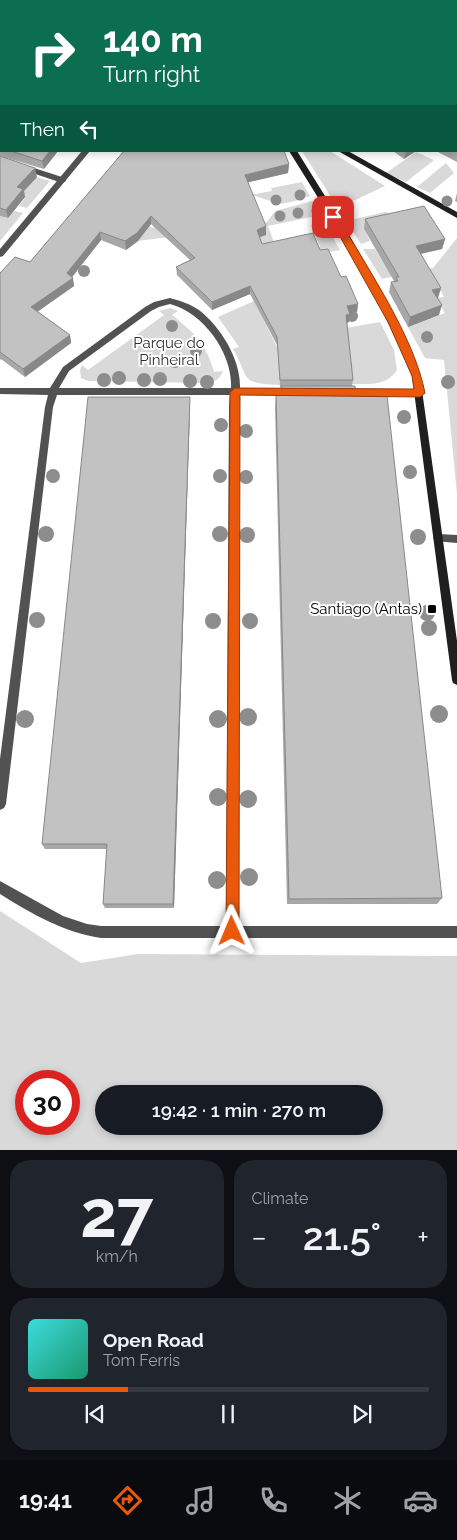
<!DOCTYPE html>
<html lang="en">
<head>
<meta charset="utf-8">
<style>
  :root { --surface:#171b24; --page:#20242c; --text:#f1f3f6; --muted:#9ea1a6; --line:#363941; --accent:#ea580c }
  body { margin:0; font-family:Raleway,sans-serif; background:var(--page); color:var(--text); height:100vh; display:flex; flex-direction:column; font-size:19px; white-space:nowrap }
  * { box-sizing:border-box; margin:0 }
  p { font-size:16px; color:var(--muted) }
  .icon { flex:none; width:28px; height:28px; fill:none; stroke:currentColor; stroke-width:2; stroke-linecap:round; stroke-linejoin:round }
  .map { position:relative; height:1150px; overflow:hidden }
  .details { display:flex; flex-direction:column; gap:10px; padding:10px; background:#0d0f14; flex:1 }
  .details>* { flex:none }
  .guide { position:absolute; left:0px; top:0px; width:458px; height:152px; box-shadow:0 2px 8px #0003; background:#0b6e4f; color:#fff; overflow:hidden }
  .speed { position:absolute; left:15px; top:1070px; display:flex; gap:10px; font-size:25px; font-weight:700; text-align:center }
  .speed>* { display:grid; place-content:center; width:65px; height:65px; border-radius:50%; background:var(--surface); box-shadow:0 2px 8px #0003; line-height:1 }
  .speed .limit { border:8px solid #d22; background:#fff; color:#111 }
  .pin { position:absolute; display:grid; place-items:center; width:42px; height:42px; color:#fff; margin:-21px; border-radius:10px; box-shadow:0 2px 8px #0006 }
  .me { position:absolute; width:55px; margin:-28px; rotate:359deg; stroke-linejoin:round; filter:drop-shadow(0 0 4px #0008) }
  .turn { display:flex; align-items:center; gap:18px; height:105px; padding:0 20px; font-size:22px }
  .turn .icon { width:65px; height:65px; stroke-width:2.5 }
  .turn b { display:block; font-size:35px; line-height:42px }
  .then { display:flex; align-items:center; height:48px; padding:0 20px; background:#0003; gap:10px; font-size:19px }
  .big { font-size:38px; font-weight:600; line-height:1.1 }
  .details .tile { flex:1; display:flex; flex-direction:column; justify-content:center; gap:8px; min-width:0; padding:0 18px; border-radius:20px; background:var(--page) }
  .details .dial { align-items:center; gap:0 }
  .dial b { font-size:65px; line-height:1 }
  .song { display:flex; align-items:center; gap:15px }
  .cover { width:60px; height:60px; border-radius:8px; background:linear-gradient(135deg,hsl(180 70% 55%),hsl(160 70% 35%)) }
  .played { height:5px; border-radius:2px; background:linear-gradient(90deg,var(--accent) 25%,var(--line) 25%) }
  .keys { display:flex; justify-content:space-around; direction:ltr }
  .heat { display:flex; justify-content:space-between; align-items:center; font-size:28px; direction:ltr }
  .details .tiles { flex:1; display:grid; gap:10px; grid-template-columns:1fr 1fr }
  .tile:last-child { grid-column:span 2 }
  .trip { position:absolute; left:95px; top:1085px; width:288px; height:50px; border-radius:25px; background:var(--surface); box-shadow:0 2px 8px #0003; font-weight:600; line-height:50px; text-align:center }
  .dock { display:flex; height:80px; justify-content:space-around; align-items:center; background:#090b0e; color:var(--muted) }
  .dock .icon { width:35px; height:35px }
  .dock .on { color:var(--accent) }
  .dock b { font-size:22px; color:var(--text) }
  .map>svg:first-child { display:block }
  .green { fill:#d9d9d9; fill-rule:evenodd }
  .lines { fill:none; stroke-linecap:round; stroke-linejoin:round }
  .lane { fill:#525252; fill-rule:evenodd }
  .street { fill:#525252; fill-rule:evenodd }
  .secondary { fill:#1f1f1f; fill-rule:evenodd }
  .tree { fill:#8d8d8d }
  .wall { fill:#a7a7a7 }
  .shaded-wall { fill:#888 }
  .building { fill:#c2c2c2; stroke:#888 }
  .route { fill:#ea580c; stroke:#983908 }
  .poi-dot { fill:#000; stroke:#fff; stroke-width:2 }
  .labels { text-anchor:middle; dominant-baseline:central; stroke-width:4; stroke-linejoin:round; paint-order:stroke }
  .park-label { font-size:15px; fill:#303030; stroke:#fff }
  .poi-label { font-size:15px; fill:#000; stroke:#fff; text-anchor:end }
</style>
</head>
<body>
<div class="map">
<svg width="457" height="1150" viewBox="0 0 457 1150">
  <rect width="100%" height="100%" fill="#fff"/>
  <g class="green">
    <path d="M302,151H330L385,186L338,208Z"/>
    <path d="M416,152L434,160L406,182L386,173Z"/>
    <path d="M446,163L454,173L430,193L417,187Z"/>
    <path d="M36,177L50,181L27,208L19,206L25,198L20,196Z"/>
    <path d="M302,182L310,196C299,199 288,205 277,203C268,201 259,196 249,195L272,191L271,188Z"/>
    <path d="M312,201L322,217L313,219L311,217L268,226L278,253L320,247L311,225L324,222L340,250L284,261L217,231L137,241L149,226L153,228L166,219L262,223L267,222L275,211Z"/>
    <path d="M14,211L23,213L0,241V216L8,218Z"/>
    <path d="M385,212L393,214L364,229L370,241L361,244L346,221Z"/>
    <path d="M457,238V494L444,360L425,358L408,327L445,313L436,298L444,297L441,291L427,293L411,273L433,268Z"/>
    <path d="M363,249H375L383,262L401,258L409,273L382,279Z"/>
    <path d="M254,301L277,347L280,385C238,383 251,380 233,349L239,347L218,317Z"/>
    <path d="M170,308L178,311L172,315C194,333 206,343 214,372L223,371C220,379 215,382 207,383L88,381L81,378L80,370L82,365L88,370L164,315L159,311Z"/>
    <path d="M380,322L394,350L397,370C387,386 369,384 352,384L346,328Z"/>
    <path d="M0,911L81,963L138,954L457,956V1150H0ZM69,1081V1124H26V1081ZM104,1094H374V1126H104Z"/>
  </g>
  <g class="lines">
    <path class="lane" d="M0,157L65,178L66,180L65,182H59L0,162Z"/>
    <g class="street">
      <path d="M82,151H90L3,256L0,257V249Z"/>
      <path d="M170,298C181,301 190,304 199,310C221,327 241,360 240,388L294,389L298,392L294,395H239L237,407L238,926H457V938H101C63,932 32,914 0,894V881L63,916L87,924L101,926H226L229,407L230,395H57L53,407L6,804L4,808L0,810V759L45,407L48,395L0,394V388H50L63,367L145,307L154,302ZM170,304C204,313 233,354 231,388H59L69,371L151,311L159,307Z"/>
      <path d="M343,389L420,390L424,393L420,396L343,395L339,392Z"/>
      <path d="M438,534L457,535V543L435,541L433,538L435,535Z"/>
    </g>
    <g class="secondary">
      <path d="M141,0H148V1H142Z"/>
      <path d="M289,151H297L348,233L380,289L408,346L420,376L457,641V685L453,683L452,680L412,376C379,296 335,224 289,151Z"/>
      <path d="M338,151H348L457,212V218Z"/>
    </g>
  </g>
  <g class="tree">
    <circle cx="300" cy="195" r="5.5"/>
    <circle cx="276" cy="200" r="5.5"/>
    <circle cx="447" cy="201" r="5.5"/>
    <circle cx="317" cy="211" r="5.5"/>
    <circle cx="298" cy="213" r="5.5"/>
    <circle cx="280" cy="216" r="5.5"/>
    <circle cx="84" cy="271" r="6"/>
    <circle cx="352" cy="316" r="6"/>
    <circle cx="172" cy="326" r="6"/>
    <circle cx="427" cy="337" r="6"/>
    <circle cx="196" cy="351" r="6"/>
    <circle cx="175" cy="362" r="6"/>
    <circle cx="119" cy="378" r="7"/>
    <circle cx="160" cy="379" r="7"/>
    <circle cx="104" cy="380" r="7"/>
    <circle cx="144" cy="380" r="7"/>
    <circle cx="190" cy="381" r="7"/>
    <circle cx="207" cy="382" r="7"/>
    <circle cx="448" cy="382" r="7"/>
    <circle cx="404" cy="417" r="7"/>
    <circle cx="221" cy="425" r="7"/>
    <circle cx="246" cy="431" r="7"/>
    <circle cx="410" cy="472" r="7"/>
    <circle cx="53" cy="476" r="7"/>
    <circle cx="220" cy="476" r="7"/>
    <circle cx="246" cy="477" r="7"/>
    <circle cx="46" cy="534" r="8"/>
    <circle cx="220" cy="534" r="8"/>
    <circle cx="247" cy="535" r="8"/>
    <circle cx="418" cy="537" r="8"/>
    <circle cx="427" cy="613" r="8"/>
    <circle cx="37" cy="620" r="8"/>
    <circle cx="213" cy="621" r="8"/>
    <circle cx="250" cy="621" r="8"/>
    <circle cx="429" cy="628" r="8"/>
    <circle cx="439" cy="714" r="9"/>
    <circle cx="248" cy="717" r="9"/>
    <circle cx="25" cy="719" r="9"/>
    <circle cx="218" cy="719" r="9"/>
    <circle cx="218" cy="797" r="9"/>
    <circle cx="248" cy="799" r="9"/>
    <circle cx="249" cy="877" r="9"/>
    <circle cx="217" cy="880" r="9"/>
  </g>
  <g class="wall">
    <path d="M457,0V162L436,151H456V1Z"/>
    <path d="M1,19V151H58L44,169L0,156V20Z"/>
    <path d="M124,151L289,164L288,173L248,182L266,235L260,237L262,244L320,250L341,277L358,304L357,312L350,313L349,322L347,323L353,380L352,386L356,395L442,898L437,904H287L275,407L276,395H281V387H280L277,345L250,294L212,310L177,275L176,267L190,260L151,224L138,241L126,250L101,240L72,277L74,286L37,311L70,335L71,343L25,377L1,359L0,360V273L30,262Z"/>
    <path d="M393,151H416L404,159Z"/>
    <path d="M0,156L37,177L24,191L25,197L8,218L0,216Z"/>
    <path d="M457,193V202L455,201Z"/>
    <path d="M365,219L445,239L442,249L421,254L438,298H437L439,315L408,327L389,292L391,282L394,281L364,229Z"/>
    <path d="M190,406L174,908H105L103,904L107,849H45L42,844Z"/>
  </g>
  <g class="shaded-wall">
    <path d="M50,151H58L44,169L42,161Z"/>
    <path d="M406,151H416L404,159Z"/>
    <path d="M289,164L288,173L245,183V175Z"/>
    <path d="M35,168L37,177L24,191L25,197L8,218L6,210L17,187Z"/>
    <path d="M151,216V224L138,241L126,250L125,241Z"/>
    <path d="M266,226V235L257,238V230Z"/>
    <path d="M100,232L101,240L69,281L73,278L74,286L33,315L31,307L67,273Z"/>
    <path d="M445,239L442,249L414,255L416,246Z"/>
    <path d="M250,286V294L212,310V302Z"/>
    <path d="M441,288L438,298L430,300L432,290Z"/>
    <path d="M358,304L357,312L346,314L347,306Z"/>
    <path d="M442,305L439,315L408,327L410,317Z"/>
    <path d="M350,314L349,322L345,323L346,315Z"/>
    <path d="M70,335L71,343L25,377L23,369Z"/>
    <path d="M190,397V406L174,908L173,904Z"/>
  </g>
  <g class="building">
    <path d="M21,0H123L124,1H20Z"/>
    <path d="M155,0H199L202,1H153Z"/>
    <path d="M337,0H457V3L456,4V1H335Z"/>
    <rect x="456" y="10" width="1" height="67"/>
    <path d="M1,19V148H0V20Z"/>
    <path d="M456,79L457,82V152L455,151H456Z"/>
    <path d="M11,151H50L42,161Z"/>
    <path d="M124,151H284L289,164L245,175L266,226L257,230L262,244L313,233L320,250L328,249L341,277L346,276L358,304L347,306L350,314L346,315L353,380H280L277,337L250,286L212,302L176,267L195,258L151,216L137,233L125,241L100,232L67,273L73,278L31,307L70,335L23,369L0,352V273L15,257L30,262Z"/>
    <path d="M0,156L35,168L17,187L23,189L6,210L0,208Z"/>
    <path d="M424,206L445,239L416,246L441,288L432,290L442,305L410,317L391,282L398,281L396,277H399L365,219Z"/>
    <path d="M281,386H355L356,395H387L442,898L289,899L276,395H282Z"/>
    <path d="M88,397H190L173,904H103L107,844H42Z"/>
  </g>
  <path class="route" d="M333,214L338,217C367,268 414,336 425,393L420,397L240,395L239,931L237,936L232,938L228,936L226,931L230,392L235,388L414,389L412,376L388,322L329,217Z"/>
  <rect class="poi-dot" x="427" y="604" width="10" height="10" rx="2.5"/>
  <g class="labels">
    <g class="park-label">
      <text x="169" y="343">Parque do<tspan x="169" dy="17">Pinheiral</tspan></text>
    </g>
    <g class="poi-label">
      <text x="422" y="609">Santiago (Antas)</text>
    </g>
  </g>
</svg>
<div class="speed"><div class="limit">30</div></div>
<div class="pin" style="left:333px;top:217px;background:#d93025"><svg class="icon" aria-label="arrive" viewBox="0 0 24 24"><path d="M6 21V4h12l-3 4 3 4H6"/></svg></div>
<svg class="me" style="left:232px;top:931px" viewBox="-20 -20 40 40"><path d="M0-17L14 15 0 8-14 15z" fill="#ea580c" stroke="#fff" stroke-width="4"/></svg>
<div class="trip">19:42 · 1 min · 270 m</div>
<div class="guide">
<div class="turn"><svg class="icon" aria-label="right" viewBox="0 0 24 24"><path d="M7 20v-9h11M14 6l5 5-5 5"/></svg><div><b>140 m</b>Turn right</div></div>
<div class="then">Then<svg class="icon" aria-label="left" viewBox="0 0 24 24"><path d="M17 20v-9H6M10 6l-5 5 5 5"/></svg></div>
</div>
</div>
<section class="details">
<div class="tiles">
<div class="tile dial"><b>27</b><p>km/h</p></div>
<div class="tile"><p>Climate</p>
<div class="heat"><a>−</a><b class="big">21.5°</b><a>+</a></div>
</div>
<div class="tile">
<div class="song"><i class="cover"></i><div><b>Open Road</b><p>Tom Ferris</p></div></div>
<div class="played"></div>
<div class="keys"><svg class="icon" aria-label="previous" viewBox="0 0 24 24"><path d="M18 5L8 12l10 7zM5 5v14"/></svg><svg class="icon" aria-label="pause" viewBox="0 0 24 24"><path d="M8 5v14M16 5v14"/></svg><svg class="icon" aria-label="next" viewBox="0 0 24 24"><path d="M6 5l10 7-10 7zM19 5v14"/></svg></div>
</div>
</div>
</section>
<nav class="dock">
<b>19:41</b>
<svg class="icon on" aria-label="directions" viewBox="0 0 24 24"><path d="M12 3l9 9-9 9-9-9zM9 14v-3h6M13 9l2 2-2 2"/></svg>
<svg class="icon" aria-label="music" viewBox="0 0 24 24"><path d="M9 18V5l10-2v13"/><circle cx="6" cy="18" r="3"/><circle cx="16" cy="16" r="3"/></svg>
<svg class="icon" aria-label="phone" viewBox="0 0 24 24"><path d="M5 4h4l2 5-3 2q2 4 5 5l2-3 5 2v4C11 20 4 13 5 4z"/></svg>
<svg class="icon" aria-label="climate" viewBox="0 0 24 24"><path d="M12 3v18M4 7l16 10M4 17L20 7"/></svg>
<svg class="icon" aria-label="car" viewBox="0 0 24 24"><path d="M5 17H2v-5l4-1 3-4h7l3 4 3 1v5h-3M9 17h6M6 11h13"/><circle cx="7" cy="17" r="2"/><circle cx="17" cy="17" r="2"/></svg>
</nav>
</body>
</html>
